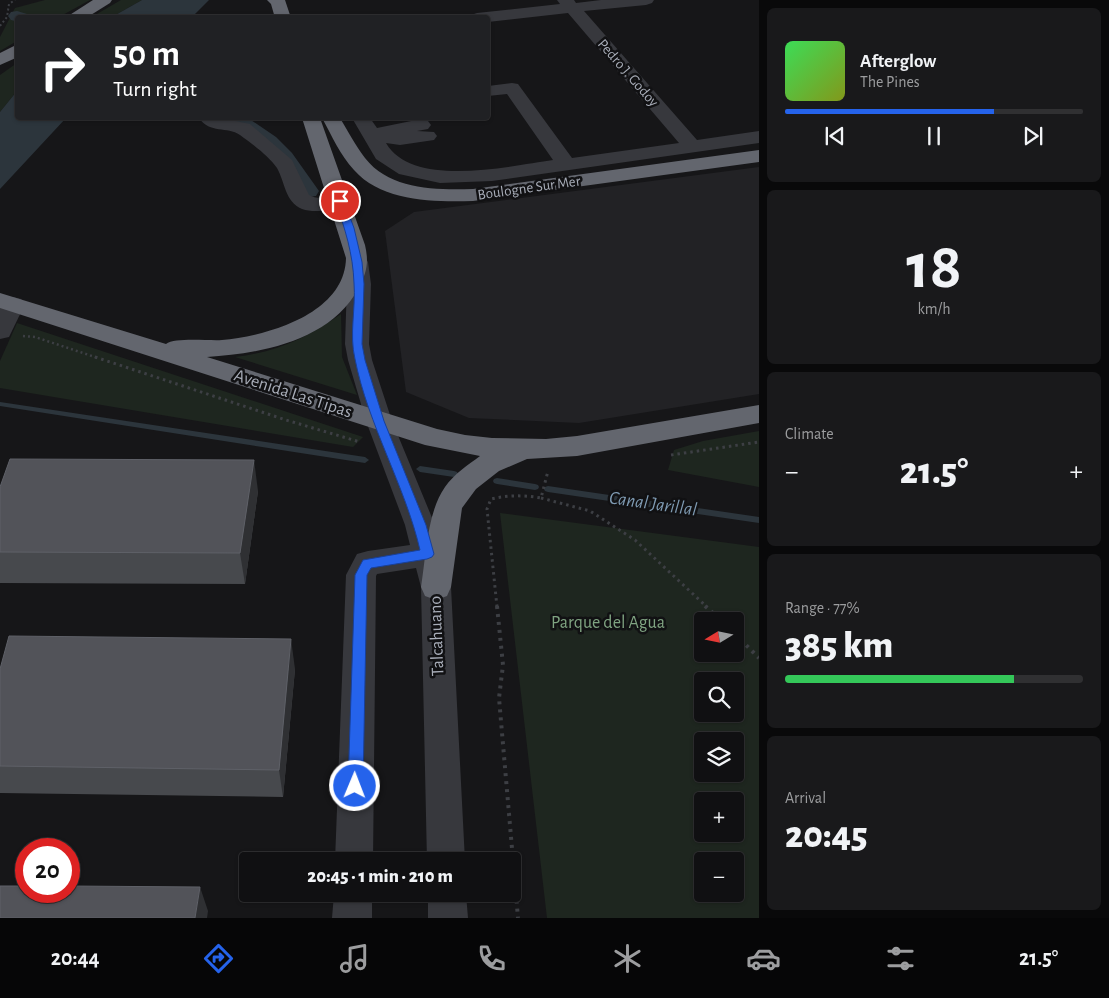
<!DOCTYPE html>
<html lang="en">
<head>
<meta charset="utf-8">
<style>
  :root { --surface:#101012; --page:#19191b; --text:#f1f3f6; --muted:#9c9d9f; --line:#303032; --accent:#2563eb }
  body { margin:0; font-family:"Alegreya Sans",sans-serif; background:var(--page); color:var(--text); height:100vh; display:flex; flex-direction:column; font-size:19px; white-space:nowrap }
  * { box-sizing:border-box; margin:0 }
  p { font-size:16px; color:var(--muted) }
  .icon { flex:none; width:28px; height:28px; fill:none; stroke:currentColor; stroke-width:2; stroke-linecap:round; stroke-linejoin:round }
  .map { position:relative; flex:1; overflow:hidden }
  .details { display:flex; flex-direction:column; gap:8px; padding:8px; background:#09090a; width:350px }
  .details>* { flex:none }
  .hud { position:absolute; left:15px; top:15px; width:475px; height:105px; border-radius:5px; box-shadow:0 1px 4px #0004,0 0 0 1px var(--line); background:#202124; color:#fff; overflow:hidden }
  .needle { width:32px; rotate:260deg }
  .controls { position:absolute; left:694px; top:612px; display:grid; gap:10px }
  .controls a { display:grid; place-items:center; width:50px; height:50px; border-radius:5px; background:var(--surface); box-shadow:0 1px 4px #0004,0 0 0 1px var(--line); font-size:25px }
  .speed { position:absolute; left:15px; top:838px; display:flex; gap:10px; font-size:25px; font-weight:700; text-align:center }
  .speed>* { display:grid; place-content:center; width:65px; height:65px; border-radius:50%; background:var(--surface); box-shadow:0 1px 4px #0004,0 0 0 1px var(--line); line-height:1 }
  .speed .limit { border:8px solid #d22; background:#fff; color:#111 }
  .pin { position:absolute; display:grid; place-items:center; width:42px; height:42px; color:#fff; margin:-21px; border:2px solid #fff; border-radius:50%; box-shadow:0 1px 5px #0007 }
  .me { position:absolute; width:55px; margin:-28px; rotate:1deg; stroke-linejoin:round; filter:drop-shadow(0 0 4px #0008) }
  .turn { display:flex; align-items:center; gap:18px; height:105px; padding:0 15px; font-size:22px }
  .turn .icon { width:65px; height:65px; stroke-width:2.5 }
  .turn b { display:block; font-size:35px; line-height:42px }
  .big { font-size:38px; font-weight:800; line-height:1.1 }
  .details .card { flex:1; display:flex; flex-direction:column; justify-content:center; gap:8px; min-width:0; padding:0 18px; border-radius:8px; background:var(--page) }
  .details .dial { align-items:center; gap:0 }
  .dial b { font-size:65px; line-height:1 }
  .song { display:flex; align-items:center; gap:15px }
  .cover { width:60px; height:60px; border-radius:8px; background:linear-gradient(135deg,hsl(130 70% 55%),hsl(70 70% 35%)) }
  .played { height:5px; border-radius:2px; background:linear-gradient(90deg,var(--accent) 70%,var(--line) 70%) }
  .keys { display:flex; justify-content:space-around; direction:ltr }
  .heat { display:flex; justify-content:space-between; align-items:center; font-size:28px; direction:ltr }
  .charge { height:8px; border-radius:4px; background:linear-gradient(90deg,#34c759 77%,var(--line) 0) }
  .trip { position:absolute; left:239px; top:852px; width:282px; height:50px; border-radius:5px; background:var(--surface); box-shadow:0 1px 4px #0004,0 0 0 1px var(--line); font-weight:800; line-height:50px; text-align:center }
  .tab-bar { display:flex; height:80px; justify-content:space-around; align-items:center; background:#060607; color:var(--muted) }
  .tab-bar .icon { width:35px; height:35px }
  .tab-bar .on { color:var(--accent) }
  .tab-bar b { font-size:22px; color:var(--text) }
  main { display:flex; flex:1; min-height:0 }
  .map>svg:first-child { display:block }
  .built { fill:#222225 }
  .green { fill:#1e261f; fill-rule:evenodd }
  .water { fill:#2c353c }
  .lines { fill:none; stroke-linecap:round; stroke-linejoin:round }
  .stream { fill:#2c353c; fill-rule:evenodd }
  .canal { fill:#2c353c; fill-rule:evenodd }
  .path-far3 { stroke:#3d3f44; stroke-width:2; stroke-dasharray:2 2.5; stroke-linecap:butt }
  .path-far2 { stroke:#3d3f44; stroke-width:2.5; stroke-dasharray:2 3; stroke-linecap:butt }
  .path-far1 { stroke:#3d3f44; stroke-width:3; stroke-dasharray:2.5 4; stroke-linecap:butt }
  .path { stroke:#3d3f44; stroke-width:4; stroke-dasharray:3 5; stroke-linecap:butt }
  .minor { fill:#37383d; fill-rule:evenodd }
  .highway { fill:#63666e; fill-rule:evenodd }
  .wall { fill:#47494d }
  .shaded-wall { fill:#2f3033 }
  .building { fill:#525359; stroke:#5f6168 }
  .route { fill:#2563eb; stroke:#184099 }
  .labels { text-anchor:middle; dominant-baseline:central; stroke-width:5; stroke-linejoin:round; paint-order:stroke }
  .far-street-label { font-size:15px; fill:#a8adb8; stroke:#111113 }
  .street-label { font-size:18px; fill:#a8adb8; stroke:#111113 }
  .park-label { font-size:18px; fill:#7fa381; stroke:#111113 }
  .water-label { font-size:19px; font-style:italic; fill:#7f9bb3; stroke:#111113 }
</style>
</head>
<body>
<main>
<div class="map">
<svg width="759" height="918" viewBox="0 0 759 918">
  <rect width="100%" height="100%" fill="#161618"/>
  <path class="built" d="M759,167V394L579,423L469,418L406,392L385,231L414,212Z"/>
  <g class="green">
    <path d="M45,0H90L59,17L18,18L17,41L0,51V37L15,8Z"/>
    <path d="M121,0H142L112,17L90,18Z"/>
    <path d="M17,63V91L0,112V75Z"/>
    <path d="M341,314L342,357L357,395L235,357C278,352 306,338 341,314Z"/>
    <path d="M17,323L363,437L353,447L0,388V361Z"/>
    <path d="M759,431V487L668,470L674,450L703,441Z"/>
    <path d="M500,513L759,547V918H547ZM735,621V654H702V621ZM735,681V714H702V681ZM735,741V774H702V741ZM735,801V834H702V801ZM702,861H735V894H702Z"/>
  </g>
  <g class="water">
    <path d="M142,0H209L192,17H112Z"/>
    <path d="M17,91L18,118H66L0,189V112Z"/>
  </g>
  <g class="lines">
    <g class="stream">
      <path d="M0,402L365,457L369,460L365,463L0,406Z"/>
      <path d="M420,466L454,471L457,472L458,474L457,476L454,477L420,472L416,469Z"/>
      <path d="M497,478L535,484L538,485L539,487L538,489L535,490L497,484L494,483L493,481L494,479Z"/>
      <path d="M548,486L759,517V523L548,492L545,491L544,489L545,487Z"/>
    </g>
    <g class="canal">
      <path d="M17,11L27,14L29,18H18V22L11,20L8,16L11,12Z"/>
      <path d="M225,118H248L276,137L292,153L319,191L316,196L308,197L300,196L269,153Z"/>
    </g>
    <path class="path-far3" d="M0,26L7,17L9,4L15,0"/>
    <path class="path-far2" d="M23,336L35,337L98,358"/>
    <g class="path-far1">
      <path d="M95,357L286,420L360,442"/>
      <path d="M671,455L759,442"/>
      <path d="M541,498L590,511L635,540L707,607"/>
      <path d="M497,607L487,509L491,499C508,495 524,495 541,498L548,471"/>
    </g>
    <g class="path">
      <path d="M497,606L503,665L499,698L518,918"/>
      <path d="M705,606L722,621"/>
      <path d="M735,634L759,658"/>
    </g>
    <g class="minor">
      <path d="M557,0H574L576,3L601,0H654L652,3L646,5L584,11L697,140L759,131V143L492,181L440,183L399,174L376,159L352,118H370L377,128L421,119L428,121L431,125L428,129L417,131L434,132L437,136L434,140L400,145L386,143C413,189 509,166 553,160L507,94L488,96V86L512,83L518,84L572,158L679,143L568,13L488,22V18H469L471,15L477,13L560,4Z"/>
      <path d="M199,118H221L250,124L292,160L309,195C321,202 335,193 347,197L350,201L347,205C334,209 316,214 302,209C285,202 285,182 277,168C269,156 251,143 240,135C227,126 210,134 199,118Z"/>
      <path d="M357,255L365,257L368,262L371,284L369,344L372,360L392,421L435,525L451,587L465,861H427L421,587L416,568L377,574L376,576L373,861H335L346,575L357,554L368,551L410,545L405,525L366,421L348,360L345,344L347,284L346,262L349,257Z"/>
      <path d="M13,297L21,299L25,304L9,337L0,339V306L5,299Z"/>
      <path d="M334,894H372V918H332Z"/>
      <path d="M428,894H466L468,918H428Z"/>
    </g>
    <g class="highway">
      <path d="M93,0H112L110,3L86,18H65Z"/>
      <path d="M267,0H285L291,18H275L271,4Z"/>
      <path d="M18,44V57L0,65V53Z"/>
      <path d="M302,118H320L365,245C369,262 367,273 358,289C331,340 261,354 207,357L437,429L465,435L492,438L546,439L577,436L759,405V423L577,456L527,459L499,471L476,489L462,508L451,587L447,596L436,600L425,596L421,587C426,557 427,512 445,487C454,474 468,465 480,456L425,445L0,308V293L166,344C175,337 209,341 222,340C267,336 345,314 346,258Z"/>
      <path d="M322,118H340C348,131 355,145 365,158C390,190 435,190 473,189L759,150V162L473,201C434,202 382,202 354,170C340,155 332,136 322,118Z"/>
    </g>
  </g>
  <g class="wall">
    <path d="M0,487L258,491L245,584L0,583Z"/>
    <path d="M0,669H295L283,797L0,793Z"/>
  </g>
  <g class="shaded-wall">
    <path d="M254,460L258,491L245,584L240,553Z"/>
    <path d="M291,639L295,669L283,797L279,770Z"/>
    <path d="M200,887L208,911L207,918H195Z"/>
  </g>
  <g class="building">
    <path d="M10,459L254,460L240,553L0,552V487Z"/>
    <path d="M9,636L291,639L279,770L0,766V669Z"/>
    <path d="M0,886H26V891H69V886L200,887L195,918H0Z"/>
  </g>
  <path class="route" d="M340,199L344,201L354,228L362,262L364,284L362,344L365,360L384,421L426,525L434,554L432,557L427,559L371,568L367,575L363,786L361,791L355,793L350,791L348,786L355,575L363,560L420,550C405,485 368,425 355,359C349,334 356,308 354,283C353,254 345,228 335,201Z"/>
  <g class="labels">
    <g class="far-street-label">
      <text transform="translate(628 73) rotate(49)">Pedro J. Godoy</text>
      <text transform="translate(529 188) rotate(-8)">Boulogne Sur Mer</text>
    </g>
    <g class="street-label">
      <text transform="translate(293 394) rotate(18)">Avenida Las Tipas</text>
      <text transform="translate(437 636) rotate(-92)">Talcahuano</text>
    </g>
    <g class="park-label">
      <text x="608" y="623">Parque del Agua</text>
    </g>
    <g class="water-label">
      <text transform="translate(653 504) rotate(8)">Canal Jarillal</text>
    </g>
  </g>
</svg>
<div class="controls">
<a><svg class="needle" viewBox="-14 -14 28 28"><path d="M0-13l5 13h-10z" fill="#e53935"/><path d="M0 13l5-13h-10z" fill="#9c9d9f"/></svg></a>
<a><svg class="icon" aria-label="search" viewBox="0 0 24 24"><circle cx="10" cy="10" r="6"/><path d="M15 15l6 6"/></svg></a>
<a><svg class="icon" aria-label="layers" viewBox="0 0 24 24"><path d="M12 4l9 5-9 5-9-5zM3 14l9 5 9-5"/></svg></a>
<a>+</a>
<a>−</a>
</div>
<div class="speed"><div class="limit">20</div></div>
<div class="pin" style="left:340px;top:201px;background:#d93025"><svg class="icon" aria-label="arrive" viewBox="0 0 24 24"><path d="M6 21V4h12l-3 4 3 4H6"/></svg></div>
<svg class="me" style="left:355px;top:786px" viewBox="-20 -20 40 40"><circle r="17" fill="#2563eb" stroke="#fff" stroke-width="3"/><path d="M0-11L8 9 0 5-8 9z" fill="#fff"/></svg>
<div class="trip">20:45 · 1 min · 210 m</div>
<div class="hud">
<div class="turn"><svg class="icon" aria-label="right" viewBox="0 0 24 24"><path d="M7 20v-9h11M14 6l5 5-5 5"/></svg><div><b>50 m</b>Turn right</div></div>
</div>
</div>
<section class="details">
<div class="card">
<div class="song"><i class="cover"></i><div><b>Afterglow</b><p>The Pines</p></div></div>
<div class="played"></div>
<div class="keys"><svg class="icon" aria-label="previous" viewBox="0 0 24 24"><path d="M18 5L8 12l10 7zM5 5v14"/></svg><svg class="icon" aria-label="pause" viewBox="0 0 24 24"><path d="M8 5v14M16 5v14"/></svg><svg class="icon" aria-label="next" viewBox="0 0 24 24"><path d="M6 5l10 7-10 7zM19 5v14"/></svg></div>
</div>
<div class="card dial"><b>18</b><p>km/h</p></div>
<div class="card"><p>Climate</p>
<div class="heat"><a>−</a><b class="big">21.5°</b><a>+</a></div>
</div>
<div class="card"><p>Range · 77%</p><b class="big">385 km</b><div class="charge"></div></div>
<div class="card"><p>Arrival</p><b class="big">20:45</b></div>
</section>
</main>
<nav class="tab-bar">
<b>20:44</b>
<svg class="icon on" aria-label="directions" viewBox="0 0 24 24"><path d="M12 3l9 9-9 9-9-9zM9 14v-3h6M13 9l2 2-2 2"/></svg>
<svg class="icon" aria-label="music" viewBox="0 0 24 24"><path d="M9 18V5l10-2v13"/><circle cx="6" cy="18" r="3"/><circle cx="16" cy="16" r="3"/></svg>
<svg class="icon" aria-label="phone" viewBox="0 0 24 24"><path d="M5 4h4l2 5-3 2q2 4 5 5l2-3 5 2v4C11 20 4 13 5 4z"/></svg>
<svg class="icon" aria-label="climate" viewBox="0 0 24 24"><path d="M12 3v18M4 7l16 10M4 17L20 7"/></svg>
<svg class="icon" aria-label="car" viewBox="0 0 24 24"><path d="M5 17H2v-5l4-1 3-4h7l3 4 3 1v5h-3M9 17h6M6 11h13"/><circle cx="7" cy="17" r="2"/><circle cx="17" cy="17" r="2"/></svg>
<svg class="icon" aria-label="filters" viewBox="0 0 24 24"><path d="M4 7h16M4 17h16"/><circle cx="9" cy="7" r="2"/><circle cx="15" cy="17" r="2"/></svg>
<b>21.5°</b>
</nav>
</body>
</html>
